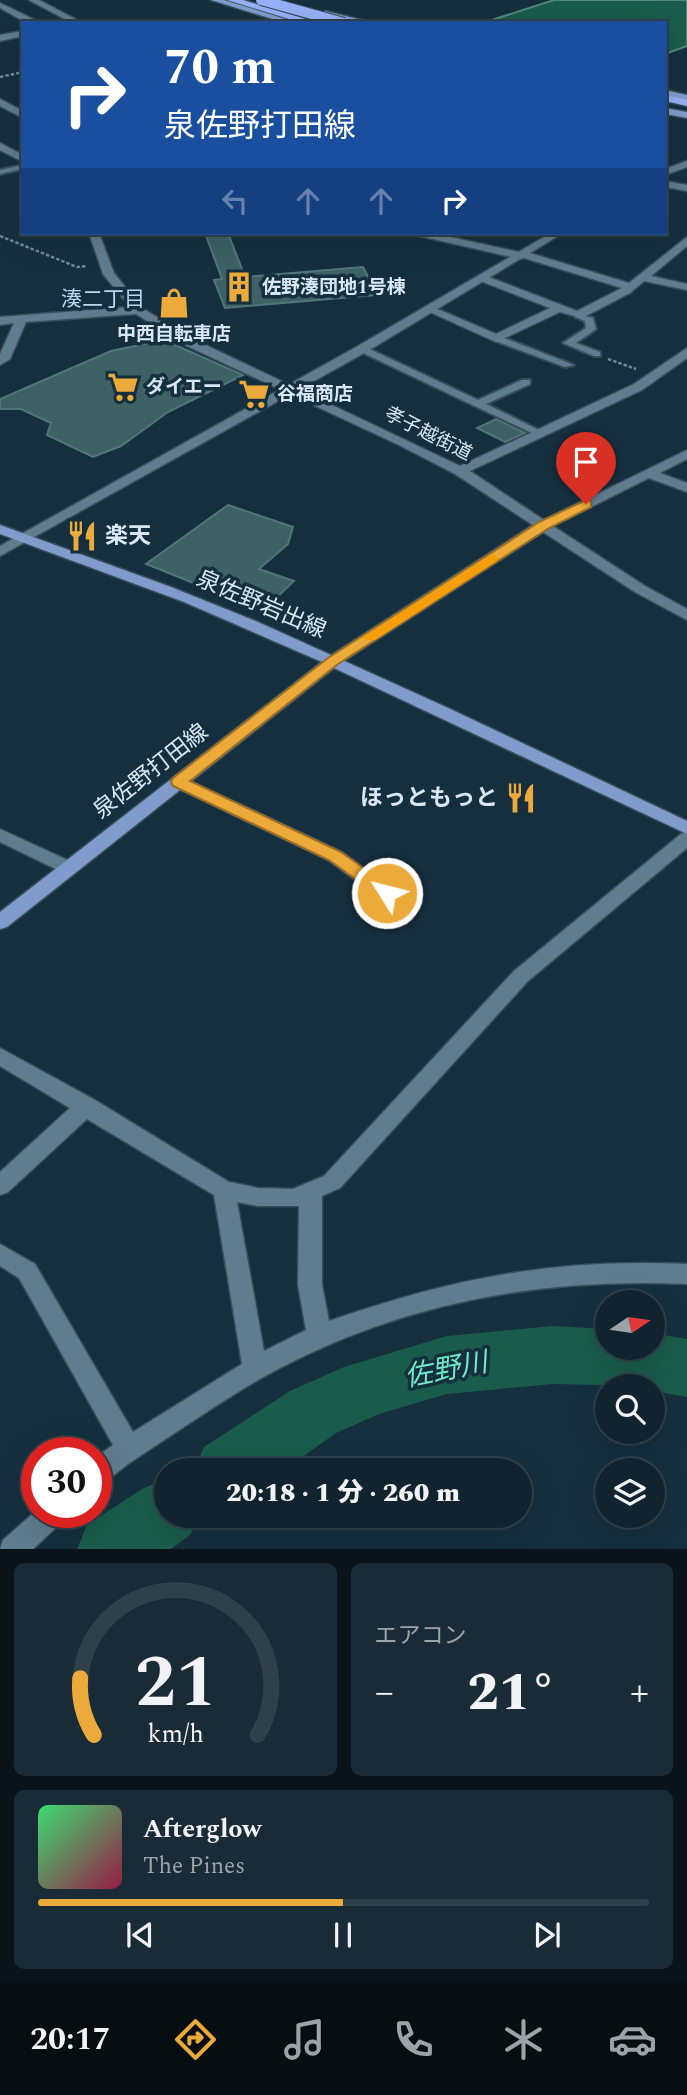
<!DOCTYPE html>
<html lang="ja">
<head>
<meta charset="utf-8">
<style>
  :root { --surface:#10232e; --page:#192b36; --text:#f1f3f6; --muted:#9ca4aa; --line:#30404a; --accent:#ebaa39 }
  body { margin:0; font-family:Spectral,"Noto Sans JP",serif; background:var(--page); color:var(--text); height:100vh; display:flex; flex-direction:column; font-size:26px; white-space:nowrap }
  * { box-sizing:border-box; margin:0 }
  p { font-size:23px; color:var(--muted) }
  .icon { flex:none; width:38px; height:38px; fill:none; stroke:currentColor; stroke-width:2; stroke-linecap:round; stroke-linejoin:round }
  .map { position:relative; height:1549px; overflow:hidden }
  .panel { display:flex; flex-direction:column; gap:14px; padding:14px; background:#091319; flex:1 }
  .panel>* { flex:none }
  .top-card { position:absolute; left:21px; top:21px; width:646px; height:214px; border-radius:0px; box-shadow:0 7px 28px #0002,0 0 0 2px var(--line); background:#1a4fa0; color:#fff; overflow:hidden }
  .needle { width:46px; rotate:77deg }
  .fabs { position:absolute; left:595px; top:1290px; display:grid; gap:14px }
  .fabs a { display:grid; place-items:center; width:70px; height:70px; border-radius:50%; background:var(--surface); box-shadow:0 7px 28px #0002,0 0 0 2px var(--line); font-size:35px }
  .speed { position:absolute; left:21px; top:1437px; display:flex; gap:14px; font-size:35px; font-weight:700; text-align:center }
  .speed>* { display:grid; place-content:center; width:91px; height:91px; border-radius:50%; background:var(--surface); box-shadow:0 7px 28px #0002,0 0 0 2px var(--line); line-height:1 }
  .speed .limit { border:10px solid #d22; background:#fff; color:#111 }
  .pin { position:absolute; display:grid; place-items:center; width:60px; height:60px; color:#fff; margin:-72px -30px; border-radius:50% 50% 50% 0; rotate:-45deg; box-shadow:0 0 7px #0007 }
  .pin .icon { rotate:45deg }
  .me { position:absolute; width:77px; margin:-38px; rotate:306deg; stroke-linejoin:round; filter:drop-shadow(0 0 5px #0008) }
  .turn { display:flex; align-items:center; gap:24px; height:147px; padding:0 28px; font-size:32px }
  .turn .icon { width:91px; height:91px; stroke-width:2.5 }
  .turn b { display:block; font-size:49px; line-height:60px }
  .lanes { display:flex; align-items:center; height:66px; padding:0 28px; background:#0003; justify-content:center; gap:35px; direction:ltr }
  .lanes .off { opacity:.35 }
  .big { font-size:52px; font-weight:800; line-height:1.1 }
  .panel .card { flex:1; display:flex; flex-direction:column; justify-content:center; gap:10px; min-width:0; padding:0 24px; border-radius:10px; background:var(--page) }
  .panel .dial { align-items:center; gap:0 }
  .dial svg { height:182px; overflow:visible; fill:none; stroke:var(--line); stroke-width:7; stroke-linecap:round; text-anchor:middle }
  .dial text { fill:var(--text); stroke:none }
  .song { display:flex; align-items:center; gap:21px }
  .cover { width:84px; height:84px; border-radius:10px; background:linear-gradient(135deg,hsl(140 70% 55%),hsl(340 70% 35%)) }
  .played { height:7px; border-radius:4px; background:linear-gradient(90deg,var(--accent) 50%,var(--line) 50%) }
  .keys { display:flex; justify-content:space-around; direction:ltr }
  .heat { display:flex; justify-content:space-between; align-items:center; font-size:38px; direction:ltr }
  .panel .tiles { flex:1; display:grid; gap:14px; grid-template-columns:1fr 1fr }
  .card:last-child { grid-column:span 2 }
  .trip { position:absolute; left:154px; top:1458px; width:378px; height:70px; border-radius:35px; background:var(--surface); box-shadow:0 7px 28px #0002,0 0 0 2px var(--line); font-weight:800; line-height:70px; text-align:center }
  .dock { display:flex; height:112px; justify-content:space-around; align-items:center; background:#060e12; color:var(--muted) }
  .dock .icon { width:49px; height:49px }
  .dock .active { color:var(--accent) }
  .dock b { font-size:32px; color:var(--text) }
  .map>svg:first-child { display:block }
  .water { fill:#1a5c4b; stroke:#53867d; stroke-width:2 }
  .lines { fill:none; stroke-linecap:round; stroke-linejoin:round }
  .river { fill:#1a5c4b; fill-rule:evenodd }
  .building { fill:#3d6165; stroke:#51767a; stroke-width:2 }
  .lane-casing { stroke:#384d5a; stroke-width:4 }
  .street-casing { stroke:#384d5a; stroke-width:3 }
  .secondary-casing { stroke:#384d5a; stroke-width:3 }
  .primary-casing { stroke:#384d5a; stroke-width:3 }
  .highway-casing { stroke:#384d5a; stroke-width:3 }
  .path { stroke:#738793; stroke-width:2.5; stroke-dasharray:3.5 2; stroke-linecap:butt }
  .lane { fill:#617c8e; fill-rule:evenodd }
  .street { fill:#617c8e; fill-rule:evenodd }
  .secondary { fill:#617c8e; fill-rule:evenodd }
  .primary { fill:#809bcc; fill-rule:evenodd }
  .highway { fill:#95b0f6; fill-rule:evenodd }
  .highway-bridge-casing { stroke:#384d5a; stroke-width:12; stroke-linecap:butt }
  .highway-bridge { stroke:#95b0f6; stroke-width:10 }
  .route { fill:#ebaa39; stroke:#996e25; stroke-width:2 }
  .slow { fill:#f59e0b }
  .labels { text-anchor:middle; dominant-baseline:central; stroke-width:7; stroke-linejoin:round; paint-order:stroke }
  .far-poi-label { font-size:19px; font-weight:bold; fill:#d8e7f1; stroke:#162f3e; text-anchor:start }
  .far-street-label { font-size:19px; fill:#d8e7f1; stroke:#162f3e }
  .far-neighbourhood-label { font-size:21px; fill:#b9d8eb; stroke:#162f3e }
  .poi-label { font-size:23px; font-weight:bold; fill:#d8e7f1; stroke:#162f3e; text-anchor:start }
  .street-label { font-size:23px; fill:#d8e7f1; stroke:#162f3e }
  .near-water-label { font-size:28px; font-style:italic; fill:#70e8c6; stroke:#162f3e }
</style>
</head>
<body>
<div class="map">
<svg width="687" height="1549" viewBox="0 0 687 1549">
  <rect width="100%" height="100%" fill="#162f3e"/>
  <path class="water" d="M554,0H687V46L665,54V23H508L495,19Z"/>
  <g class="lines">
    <g class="river">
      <path d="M553,1326L607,1329V1348H653V1333L687,1339V1397L653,1391V1386L553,1384L447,1394L379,1414L336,1433L284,1470H194L204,1447L290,1391L344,1367L447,1336Z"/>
      <path d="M166,1479V1516H199L190,1535L171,1549H77L87,1525L142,1489Z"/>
    </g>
  </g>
  <g class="building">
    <path d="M205,233H228L245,277L363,267L378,295L225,308L214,280L222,279Z"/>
    <path d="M164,340L243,375L168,412L121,446L93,457L47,435L51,423L21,409H0V399L111,351Z"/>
    <path d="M496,419L525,433L505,442L477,428Z"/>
    <path d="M228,505L293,527L288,544L259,569L294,581L274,600L235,588L226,596L146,564Z"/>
  </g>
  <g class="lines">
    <g class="lane-casing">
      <g id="lane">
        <path d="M23,165V169L0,174V170Z"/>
        <path d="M575,313L593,318L596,329L576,343L600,352V356H594L563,343L586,328L585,321L575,317Z"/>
        <path d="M493,336H499L574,365L565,367L493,340Z"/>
        <path d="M359,347H365L478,400L522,380H530V384L486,404L545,433L544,435H536L359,351Z"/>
      </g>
    </g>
    <g class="street-casing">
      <g id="street">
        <path d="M0,3L37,21L38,23H27L0,8Z"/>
        <path d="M23,31V36L0,41V35Z"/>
        <path d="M0,99L23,111V118L0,106Z"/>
        <path d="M0,143L23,155V162L0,150Z"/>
        <path d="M665,181L687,185V191L665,187Z"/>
        <path d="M89,233H99L114,273L142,308L195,340L460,466L634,384L687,348V358L642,390L470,471L544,520L687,450V459L660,473L687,483V492L649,478L553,526L645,586L687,609V620L635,592L543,532L339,664H327L325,661L327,658L533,525L455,474L399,445L187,346L136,314L26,322L10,359L0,365V354L14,323L0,325V317L130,307L103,274Z"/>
        <path d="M414,233H432L519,252L523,251L629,283L687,237V246L651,276L687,284V290L644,281L630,293L582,318L560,312L496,342L423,309L433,307L496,334L550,308L478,280V276H486L577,311L622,288L524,258L520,259L415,235Z"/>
        <path d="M179,776L342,852L396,893L394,898H380L328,860L173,786L170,782L173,778Z"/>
        <path d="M0,829L76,864L78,868L76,872H62L0,842Z"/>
        <path d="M687,832V848L528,981L340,1188L322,1196V1285L329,1321C453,1278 556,1258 687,1264V1284C529,1277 381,1307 246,1387C207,1411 169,1437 131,1462C119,1470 109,1481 96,1486V1457L113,1445L19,1278L0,1266V1244L35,1264L133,1432L242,1364L214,1195L87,1119L8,1192L0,1195V1172L70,1108L0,1066V1048L95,1100L229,1182L258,1188L293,1189L324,1176L514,971L681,834ZM237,1202L258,1206H299L298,1285L306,1330L264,1351Z"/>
        <path d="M37,1510L67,1512L63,1521L33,1549H0L3,1540Z"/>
      </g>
    </g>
    <g class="secondary-casing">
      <g id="secondary">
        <path d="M29,0H39L83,23H72Z"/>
        <path d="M687,161V167L665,175V169Z"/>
        <path d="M551,233H563L366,352L0,556V546L358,346Z"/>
      </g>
    </g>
    <g class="primary-casing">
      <g id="primary">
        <path d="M211,0H224L299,23H285Z"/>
        <path d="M325,11L366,21L367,23H353L322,15Z"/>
        <path d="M665,90L687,95V101L665,96Z"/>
        <path d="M665,108L687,112V118L665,114Z"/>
        <path d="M0,525L171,587L258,622L446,707L687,821V834L334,668L7,927L0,929V912L322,662L184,602L0,534Z"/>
      </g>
    </g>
    <g class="highway-casing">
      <g id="highway">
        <path d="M227,0H243L319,23H302Z"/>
        <path d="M665,95L687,100V106L665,101Z"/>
      </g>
    </g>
    <g class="path">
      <path d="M0,77L23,72"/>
      <path d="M0,236L77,267L87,266"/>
      <path d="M608,359L636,369"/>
    </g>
    <use href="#lane" class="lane"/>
    <use href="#street" class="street"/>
    <use href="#secondary" class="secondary"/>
    <use href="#primary" class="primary"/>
    <use href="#highway" class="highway"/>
    <g class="highway-bridge-casing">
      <path id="highway-bridge" d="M261,0L344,23"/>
    </g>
    <use href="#highway-bridge" class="highway-bridge"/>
  </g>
  <path class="route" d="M586,500L591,501V507L549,528L338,664L190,781L341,852L393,889L395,893L393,897H380L329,860L173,786L171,782L173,778L328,658L539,522Z"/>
  <path class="slow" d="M493,554L499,558L497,561L375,640H365L363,637Z"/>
  <defs>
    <g id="building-bare" transform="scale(2.415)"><path d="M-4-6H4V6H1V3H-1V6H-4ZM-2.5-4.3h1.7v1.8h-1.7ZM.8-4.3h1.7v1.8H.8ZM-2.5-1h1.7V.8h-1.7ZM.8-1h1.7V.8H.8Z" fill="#ebaa39" stroke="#162f3e" stroke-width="2.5" paint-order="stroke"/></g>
    <g id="shop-bare" transform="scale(2.415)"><path d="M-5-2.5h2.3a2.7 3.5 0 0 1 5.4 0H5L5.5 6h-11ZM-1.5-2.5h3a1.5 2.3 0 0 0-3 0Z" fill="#ebaa39" stroke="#162f3e" stroke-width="2.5" paint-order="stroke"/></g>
    <g id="supermarket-bare" transform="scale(2.415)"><path d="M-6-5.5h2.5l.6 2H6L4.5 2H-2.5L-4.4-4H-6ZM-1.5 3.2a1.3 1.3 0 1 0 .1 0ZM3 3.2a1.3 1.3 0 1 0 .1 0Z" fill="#ebaa39" stroke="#162f3e" stroke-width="2.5" paint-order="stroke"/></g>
    <g id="restaurant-bare" transform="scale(2.415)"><path d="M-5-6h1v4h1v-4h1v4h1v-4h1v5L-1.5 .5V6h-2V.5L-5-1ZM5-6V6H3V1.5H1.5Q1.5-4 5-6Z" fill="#ebaa39" stroke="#162f3e" stroke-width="2.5" paint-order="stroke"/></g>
  </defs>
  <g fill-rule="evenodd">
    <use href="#building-bare" x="239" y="287"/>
    <use href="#shop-bare" x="174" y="303"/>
    <use href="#supermarket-bare" x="123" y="387"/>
    <use href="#supermarket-bare" x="254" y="394"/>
    <use href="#restaurant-bare" x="82" y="536"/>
    <use href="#restaurant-bare" x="521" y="798"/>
  </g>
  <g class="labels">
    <g class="far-poi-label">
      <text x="262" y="287">佐野湊団地1号棟</text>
      <text x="174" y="334" text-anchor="middle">中西自転車店</text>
      <text x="146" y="387">ダイエー</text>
      <text x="277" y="394">谷福商店</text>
    </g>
    <g class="far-street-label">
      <text transform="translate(428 434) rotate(27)">孝子越街道</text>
    </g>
    <g class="far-neighbourhood-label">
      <text x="103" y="300">湊二丁目</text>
    </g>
    <g class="poi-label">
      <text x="105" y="536">楽天</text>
      <text x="498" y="798" text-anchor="end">ほっともっと</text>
    </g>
    <g class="street-label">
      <text transform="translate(261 605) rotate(23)">泉佐野岩出線</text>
      <text transform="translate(151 772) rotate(-38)">泉佐野打田線</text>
    </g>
    <g class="near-water-label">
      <text transform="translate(446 1370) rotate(-11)">佐野川</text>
    </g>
  </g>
</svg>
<div class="fabs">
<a><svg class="needle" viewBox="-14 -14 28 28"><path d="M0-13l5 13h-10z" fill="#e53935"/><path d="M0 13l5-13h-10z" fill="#9ca4aa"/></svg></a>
<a><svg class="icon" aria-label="search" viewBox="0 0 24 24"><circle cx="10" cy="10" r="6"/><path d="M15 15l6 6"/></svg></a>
<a><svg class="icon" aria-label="layers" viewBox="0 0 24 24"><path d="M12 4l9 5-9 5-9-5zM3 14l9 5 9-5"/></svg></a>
</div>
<div class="speed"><div class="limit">30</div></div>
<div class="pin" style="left:586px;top:504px;background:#d93025"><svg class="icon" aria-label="arrive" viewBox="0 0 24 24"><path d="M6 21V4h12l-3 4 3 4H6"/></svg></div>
<svg class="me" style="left:387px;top:893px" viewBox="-20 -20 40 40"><circle r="17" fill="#ebaa39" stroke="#fff" stroke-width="3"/><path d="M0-11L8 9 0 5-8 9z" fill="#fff"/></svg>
<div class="trip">20:18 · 1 分 · 260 m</div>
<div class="top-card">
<div class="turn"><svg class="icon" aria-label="right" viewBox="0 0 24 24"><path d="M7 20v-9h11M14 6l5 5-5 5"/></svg><div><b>70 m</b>泉佐野打田線</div></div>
<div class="lanes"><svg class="icon off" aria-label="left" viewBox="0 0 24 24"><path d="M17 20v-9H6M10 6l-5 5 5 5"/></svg><svg class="icon off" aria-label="ahead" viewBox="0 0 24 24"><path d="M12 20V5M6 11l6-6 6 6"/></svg><svg class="icon off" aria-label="ahead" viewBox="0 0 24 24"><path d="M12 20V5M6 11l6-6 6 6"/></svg><svg class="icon" aria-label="right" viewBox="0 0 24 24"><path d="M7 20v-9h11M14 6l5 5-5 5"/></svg></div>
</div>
</div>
<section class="panel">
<div class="tiles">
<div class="card dial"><svg viewBox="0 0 100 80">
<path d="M14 69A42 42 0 1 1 86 69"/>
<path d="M14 69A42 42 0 0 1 8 44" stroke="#ebaa39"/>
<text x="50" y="56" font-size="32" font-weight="700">21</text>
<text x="50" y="72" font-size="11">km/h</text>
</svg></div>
<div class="card"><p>エアコン</p>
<div class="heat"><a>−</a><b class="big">21°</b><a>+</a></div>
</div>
<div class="card">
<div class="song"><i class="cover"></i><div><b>Afterglow</b><p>The Pines</p></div></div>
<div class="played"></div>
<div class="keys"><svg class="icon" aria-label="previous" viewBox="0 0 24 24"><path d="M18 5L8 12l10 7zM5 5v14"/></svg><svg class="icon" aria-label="pause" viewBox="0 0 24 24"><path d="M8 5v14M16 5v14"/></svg><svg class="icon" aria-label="next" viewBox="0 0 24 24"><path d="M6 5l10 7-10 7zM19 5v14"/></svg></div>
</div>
</div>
</section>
<nav class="dock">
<b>20:17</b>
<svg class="icon active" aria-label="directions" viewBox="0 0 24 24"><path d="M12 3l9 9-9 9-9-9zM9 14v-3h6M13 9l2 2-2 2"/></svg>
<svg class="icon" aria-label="music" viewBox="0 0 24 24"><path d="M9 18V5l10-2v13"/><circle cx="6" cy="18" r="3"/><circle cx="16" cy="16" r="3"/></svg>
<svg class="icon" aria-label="phone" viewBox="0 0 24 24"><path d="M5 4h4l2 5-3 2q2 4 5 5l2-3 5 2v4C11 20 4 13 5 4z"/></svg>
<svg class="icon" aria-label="climate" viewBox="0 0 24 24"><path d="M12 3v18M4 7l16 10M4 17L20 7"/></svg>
<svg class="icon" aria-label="car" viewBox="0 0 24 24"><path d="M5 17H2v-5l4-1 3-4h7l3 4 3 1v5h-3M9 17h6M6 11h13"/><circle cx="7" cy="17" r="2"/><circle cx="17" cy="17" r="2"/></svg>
</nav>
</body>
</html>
